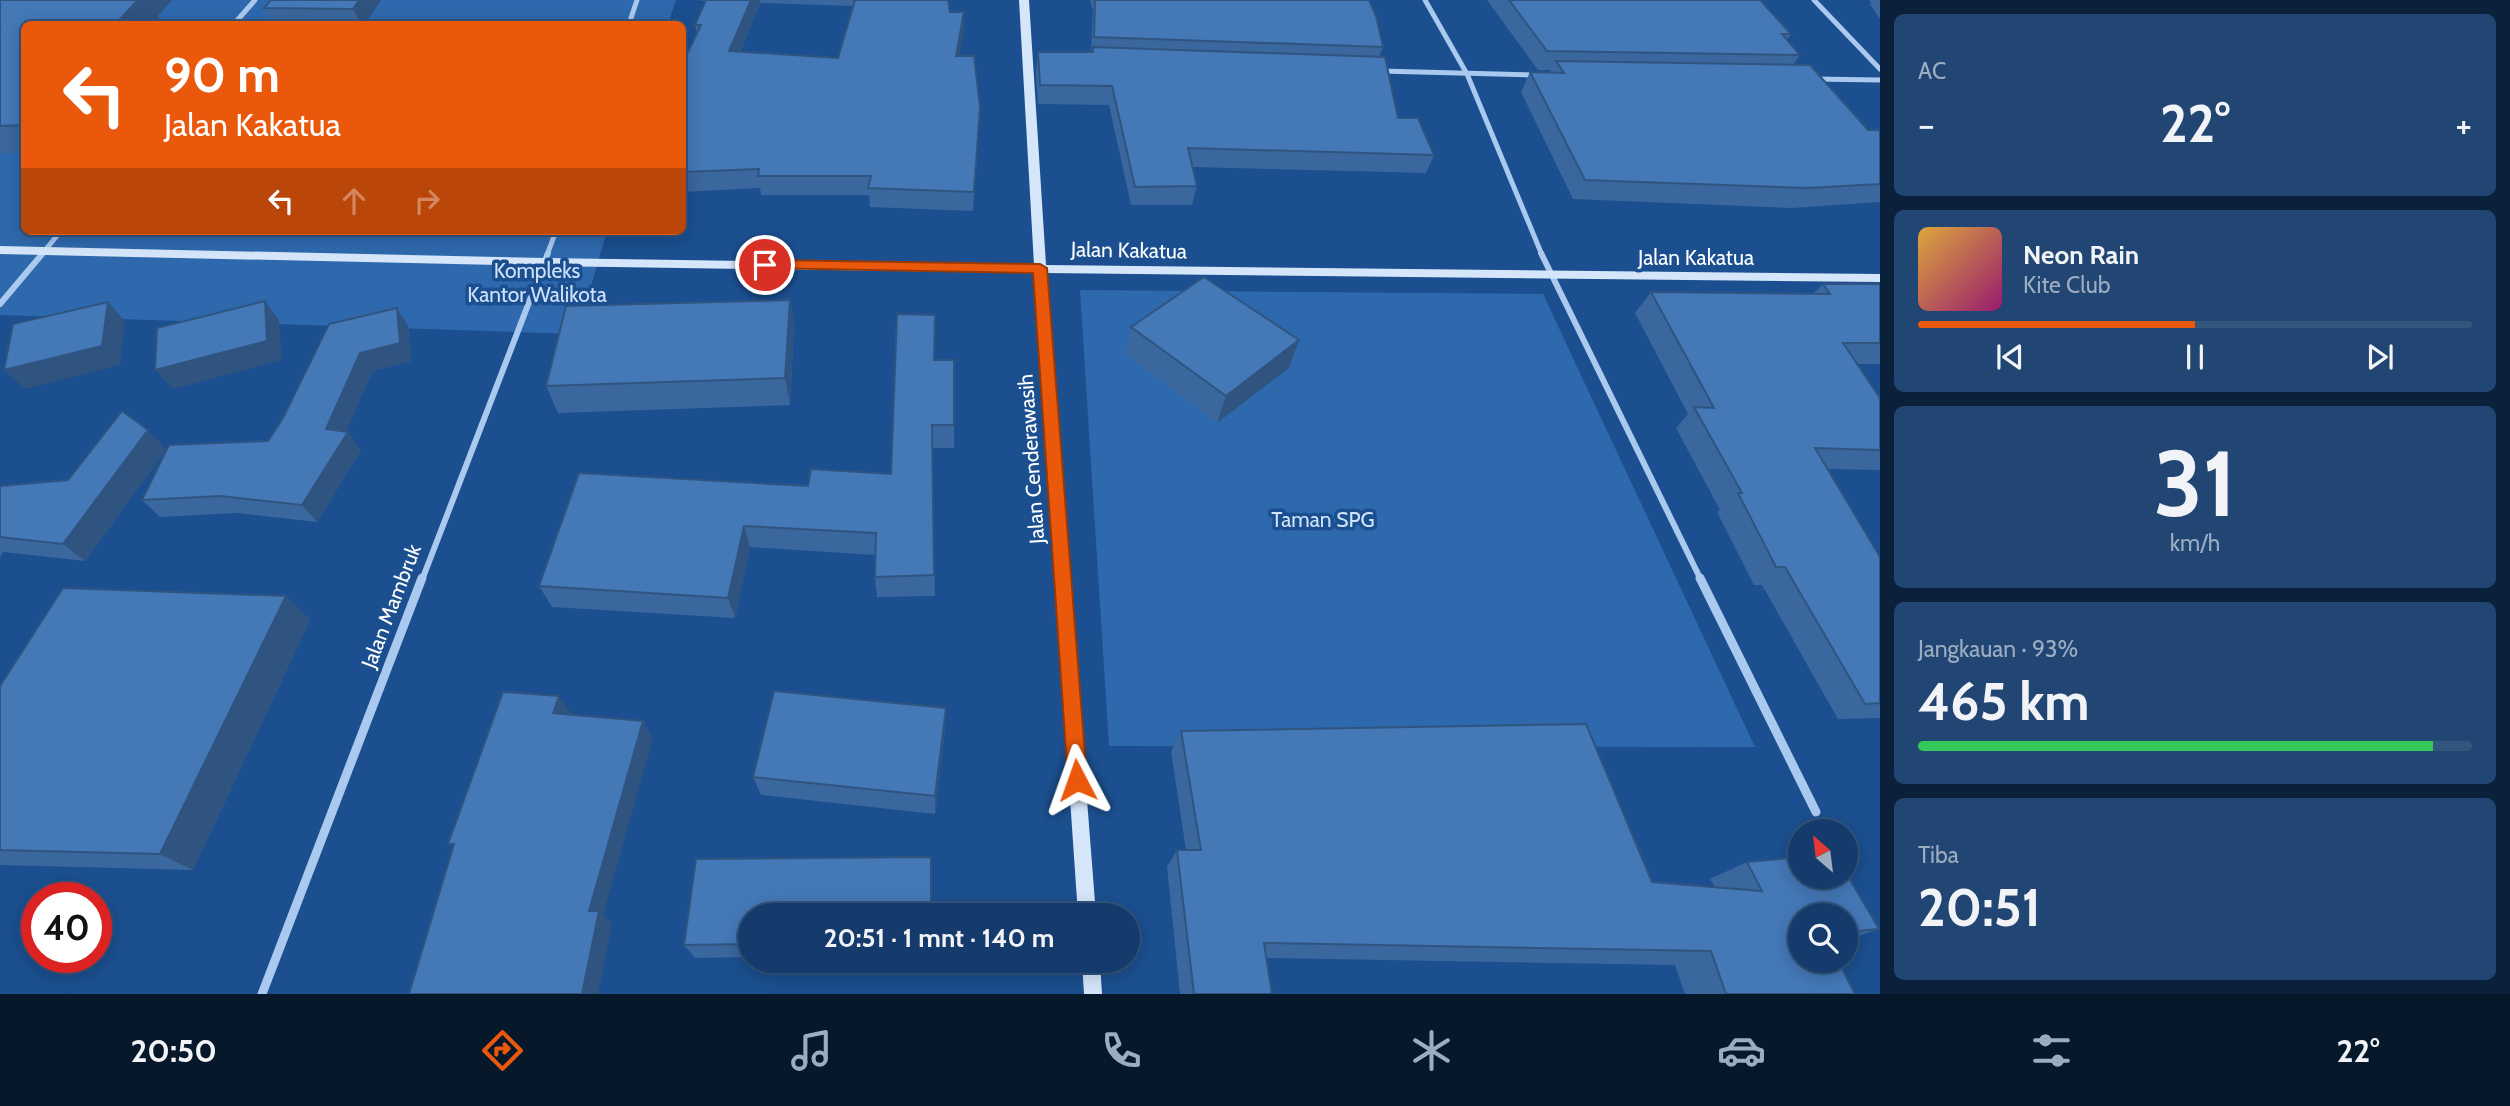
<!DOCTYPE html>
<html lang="id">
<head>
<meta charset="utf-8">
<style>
  :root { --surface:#143b6b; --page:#214673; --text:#f1f3f6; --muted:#9dadc1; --line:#33557e; --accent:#ea580c }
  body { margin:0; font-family:Cabin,sans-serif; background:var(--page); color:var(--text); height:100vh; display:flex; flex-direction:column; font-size:26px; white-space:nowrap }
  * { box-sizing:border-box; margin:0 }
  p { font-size:23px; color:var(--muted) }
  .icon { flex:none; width:38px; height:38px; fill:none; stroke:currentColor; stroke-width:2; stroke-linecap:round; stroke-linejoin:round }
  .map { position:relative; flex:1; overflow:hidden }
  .details { display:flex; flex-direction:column; gap:14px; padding:14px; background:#0b203b; width:630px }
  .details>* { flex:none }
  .hud { position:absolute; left:21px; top:21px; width:665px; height:214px; border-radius:10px; box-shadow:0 4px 18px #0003,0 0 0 2px var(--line); background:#ea580c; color:#fff; overflow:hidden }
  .needle { width:46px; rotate:332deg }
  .buttons { position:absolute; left:1788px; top:819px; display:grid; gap:14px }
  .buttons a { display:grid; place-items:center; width:70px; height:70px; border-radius:50%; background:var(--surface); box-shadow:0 4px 18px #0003,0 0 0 2px var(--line); font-size:35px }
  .speed { position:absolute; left:21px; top:882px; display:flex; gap:14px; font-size:35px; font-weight:700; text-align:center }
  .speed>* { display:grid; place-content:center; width:91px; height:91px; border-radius:50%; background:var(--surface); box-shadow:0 4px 18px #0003,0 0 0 2px var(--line); line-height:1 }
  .speed .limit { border:10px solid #d22; background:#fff; color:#111 }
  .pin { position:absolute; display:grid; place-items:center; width:60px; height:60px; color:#fff; margin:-30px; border:4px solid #fff; border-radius:50%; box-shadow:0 2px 7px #0007 }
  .me { position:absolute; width:77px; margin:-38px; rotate:356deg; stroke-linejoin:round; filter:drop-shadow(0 0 5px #0008) }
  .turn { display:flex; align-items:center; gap:24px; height:147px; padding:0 28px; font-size:32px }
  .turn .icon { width:91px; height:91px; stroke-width:2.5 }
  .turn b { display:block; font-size:49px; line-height:60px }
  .lanes { display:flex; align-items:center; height:66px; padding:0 28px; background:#0003; justify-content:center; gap:35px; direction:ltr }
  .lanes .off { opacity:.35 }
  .big { font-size:52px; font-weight:800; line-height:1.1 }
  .details .widget { flex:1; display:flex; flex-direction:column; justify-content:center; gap:10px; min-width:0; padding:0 24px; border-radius:10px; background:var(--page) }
  .details .dial { align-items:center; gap:0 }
  .dial b { font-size:91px; line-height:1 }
  .song { display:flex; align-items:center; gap:21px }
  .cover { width:84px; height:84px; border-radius:10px; background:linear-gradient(135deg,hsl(40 70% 55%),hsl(320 70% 35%)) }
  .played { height:7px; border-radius:4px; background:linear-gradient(90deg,var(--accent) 50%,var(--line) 50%) }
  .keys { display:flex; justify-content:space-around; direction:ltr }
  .heat { display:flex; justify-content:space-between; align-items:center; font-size:38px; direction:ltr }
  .charge { height:10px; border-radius:5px; background:linear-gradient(90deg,#34c759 93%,var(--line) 0) }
  .trip { position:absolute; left:738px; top:903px; width:402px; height:70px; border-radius:35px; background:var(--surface); box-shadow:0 4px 18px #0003,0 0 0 2px var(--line); font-weight:800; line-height:70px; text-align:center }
  .dock { display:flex; height:112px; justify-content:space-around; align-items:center; background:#08182b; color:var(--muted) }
  .dock .icon { width:49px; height:49px }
  .dock .on { color:var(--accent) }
  .dock b { font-size:32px; color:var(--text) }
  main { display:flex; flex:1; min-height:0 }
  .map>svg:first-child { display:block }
  .green { fill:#2e69ad }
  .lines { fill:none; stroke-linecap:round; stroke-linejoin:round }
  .street-far2 { stroke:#a9c9ee; stroke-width:5 }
  .street-far1 { stroke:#a9c9ee; stroke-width:6 }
  .street { stroke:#a9c9ee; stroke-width:9 }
  .secondary { fill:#d6e6fa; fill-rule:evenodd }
  .wall { fill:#3a679d; fill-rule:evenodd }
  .shaded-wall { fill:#305480 }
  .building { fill:#4478b7; stroke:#305480; stroke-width:2 }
  .route { fill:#ea580c; stroke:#983908; stroke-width:2 }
  .labels { text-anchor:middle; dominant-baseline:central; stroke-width:7; stroke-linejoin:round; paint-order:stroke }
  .street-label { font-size:21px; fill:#fff; stroke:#1b4f8f }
  .park-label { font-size:21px; fill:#cfe3fa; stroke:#1b4f8f }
</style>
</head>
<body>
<main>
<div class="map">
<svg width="1880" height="994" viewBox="0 0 1880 994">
  <rect width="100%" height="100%" fill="#1b4f8f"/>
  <g class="green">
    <path d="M0,0H676L668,24H24V231H607L577,334L0,315Z"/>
    <path d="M1080,290L1543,294L1755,747L1109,746Z"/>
  </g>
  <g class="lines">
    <g class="street-far2">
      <path d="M1425,0L1467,74L1542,255"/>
      <path d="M1814,0L1880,69"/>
      <path d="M234,24L255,0"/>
      <path d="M629,24L637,0"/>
      <path d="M1380,71L1536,75"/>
      <path d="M1814,79L1880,80"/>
      <path d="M41,255L61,231"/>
      <path d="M547,255L556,231"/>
    </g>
    <g class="street-far1">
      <path d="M1541,253L1701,580"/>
      <path d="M0,304L43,253"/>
      <path d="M422,580L548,253"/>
    </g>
    <g class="street">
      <path d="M1700,578L1816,812"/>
      <path d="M262,994L422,578"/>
    </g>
    <g class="secondary">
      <path d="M1019,0H1029L1046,265L1880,274V282L1046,273L1096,915H1078L1034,273L545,266L0,254V246L545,258L1034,265Z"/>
      <path d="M1082,961H1100L1102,994H1084Z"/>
    </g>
  </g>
  <g class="wall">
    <path d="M0,0L158,16L161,20L157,24H24V153H0Z"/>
    <path d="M381,0L365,24H273L264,8Z"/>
    <path d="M697,0H948L950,12L964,31L959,56L979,126L973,211L870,207L869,195H761L760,188L682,192V64L697,34L695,25L706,1ZM760,3L853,6L838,58L740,52Z"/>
    <path d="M1090,0H1369L1383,47L1379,57L1398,118L1434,155L1426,173L1193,167L1197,186L1192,205H1131L1109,105L1038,104L1036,71L1038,52H1091L1093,10Z"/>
    <path d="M1487,0H1760L1791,34L1787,40L1800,55L1793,65L1868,130L1880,132V202L1792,208L1573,199L1521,92L1530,72L1550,73L1551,70H1538Z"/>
    <path d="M1869,0H1880V19L1870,4L1871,2Z"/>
    <path d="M1823,284H1880V364H1857L1880,398V470L1828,469L1880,557V718L1838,719L1762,585H1754L1717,512L1720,510L1676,428L1688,414L1635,313L1651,292L1813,294Z"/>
    <path d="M790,300L794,327L790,405L558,413L546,386Z"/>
    <path d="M397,308L408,326L411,361L372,371L346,432L361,450L317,522L237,513L160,517L142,500L268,441Z"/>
    <path d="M935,315V360L954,425V448H932L935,596L877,597L875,577V555L750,547L735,618L552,607L539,586L808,486L891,474Z"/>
    <path d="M1131,327L1299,340L1289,368L1217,423L1125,354Z"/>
    <path d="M166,449L85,561L3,552L0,558V486L68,480Z"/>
    <path d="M286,596L310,620L193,870L0,865V686Z"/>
    <path d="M946,708L945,729L935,814L761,795L753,777Z"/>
    <path d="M1181,731L1652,882L1715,887L1710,879L1747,862L1879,929L1846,940V915H1801L1855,994H1685L1675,965L1266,958L1272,994H1180L1167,867L1177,850H1186L1171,752Z"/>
    <path d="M751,915V957L695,958L684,945Z"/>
  </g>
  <g class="shaded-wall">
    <path d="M138,0H172L158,16L161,20L157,24H124L120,19Z"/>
    <path d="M359,0H381L365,24H361L353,9Z"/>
    <path d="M751,0H760V3L732,70L729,51Z"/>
    <path d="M964,12V31L956,75V56Z"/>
    <path d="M790,300L794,327L790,405L785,378Z"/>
    <path d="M265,301L279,320L282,360L173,389L155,370Z"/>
    <path d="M108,302L125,321L120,365L25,389L4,370Z"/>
    <path d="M397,308L408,326L411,361L372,371L341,444L348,432L361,450L317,522L302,505L326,429L360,353Z"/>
    <path d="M1299,340L1289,368L1217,423L1226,396Z"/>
    <path d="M148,430L166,449L85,561L63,544Z"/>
    <path d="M744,526L750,547L735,618L728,598Z"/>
    <path d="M286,596L310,620L193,870L160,854Z"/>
    <path d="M559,696L571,713L566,730L553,713Z"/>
    <path d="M946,708L945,729L935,814V796Z"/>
    <path d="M643,721L653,738L603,915L612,923L598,994H582L589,911Z"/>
  </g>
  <g class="building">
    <path d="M0,0H138L120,19H135L131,24H24V125L0,126Z"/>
    <path d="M271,0H359L353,9L264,8Z"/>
    <path d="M706,0H751L729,51L838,58L855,0H948L950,12H964L956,56H974L980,107L974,192L868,188L871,176H758L759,169L682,172V64L701,25H695Z"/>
    <path d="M1095,0H1369L1376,16L1383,47L1094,37Z"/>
    <path d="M1509,0H1760L1791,34H1782L1800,55L1547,51Z"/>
    <path d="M1093,47L1385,57L1398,118H1418L1434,155L1188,148L1197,186L1135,187L1112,86L1040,85L1038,52H1093Z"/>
    <path d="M1556,61L1810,65L1868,130H1879L1880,132V184L1808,188L1585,180L1530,72L1564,73Z"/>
    <path d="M1204,277L1299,340L1226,396L1131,327Z"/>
    <path d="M1823,284H1880V343H1843L1880,398V450L1815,448L1880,557V703L1865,704L1785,567H1776L1738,493H1742L1694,407L1714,408L1651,292L1830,294Z"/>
    <path d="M790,300L785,378L546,386L566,306Z"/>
    <path d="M265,301L267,341L155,370L157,328Z"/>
    <path d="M108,302L102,346L4,370L13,324Z"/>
    <path d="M397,308L400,343L360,353L326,429L348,432L302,505L220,496L142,500L169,445L268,441L283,418L329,324Z"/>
    <path d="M897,314L935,315L934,360H954V425H932L934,575L875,577L876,533L744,526L728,598L539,586L579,473L808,486L811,469L891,474Z"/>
    <path d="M122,411L148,430L63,544L0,537V486L68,480Z"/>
    <path d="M63,588L286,596L160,854L0,850V686Z"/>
    <path d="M774,691L946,708L935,796L753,777Z"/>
    <path d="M503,692L559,696L553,713L643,721L589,911H599L582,994H409L454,844H448Z"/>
    <path d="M1586,724L1652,882L1762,891L1747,862L1801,857V877H1846V873L1879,929L1846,932V915H1801V961H1838L1855,994H1726L1711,951L1264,943L1272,994H1194L1177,850H1201L1181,731Z"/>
    <path d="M931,857V915H751V944L684,945L696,859Z"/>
  </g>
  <path class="route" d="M765,260L1040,264L1047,268L1087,780L1084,787L1077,790L1071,787L1068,780L1033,273L760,268L758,265Z"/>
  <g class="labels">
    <g class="street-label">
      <text transform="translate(1129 250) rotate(1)">Jalan Kakatua</text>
      <text x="1696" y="257">Jalan Kakatua</text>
      <text transform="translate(1031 459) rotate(-94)">Jalan Cenderawasih</text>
      <text transform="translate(391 606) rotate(-69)">Jalan Mambruk</text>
    </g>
    <g class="park-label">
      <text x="537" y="270">Kompleks<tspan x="537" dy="24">Kantor Walikota</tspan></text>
      <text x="1323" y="519">Taman SPG</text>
    </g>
  </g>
</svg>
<div class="buttons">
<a><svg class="needle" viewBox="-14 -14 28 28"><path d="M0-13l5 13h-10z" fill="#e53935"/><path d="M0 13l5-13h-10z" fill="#9dadc1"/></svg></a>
<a><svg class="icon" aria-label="search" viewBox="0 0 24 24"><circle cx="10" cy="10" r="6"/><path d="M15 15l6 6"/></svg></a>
</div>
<div class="speed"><div class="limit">40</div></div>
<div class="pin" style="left:765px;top:265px;background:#d93025"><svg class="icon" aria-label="arrive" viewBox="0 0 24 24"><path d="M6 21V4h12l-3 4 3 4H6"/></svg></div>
<svg class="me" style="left:1077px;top:780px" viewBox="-20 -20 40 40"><path d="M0-17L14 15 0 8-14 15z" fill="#ea580c" stroke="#fff" stroke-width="4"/></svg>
<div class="trip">20:51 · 1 mnt · 140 m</div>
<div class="hud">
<div class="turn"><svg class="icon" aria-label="left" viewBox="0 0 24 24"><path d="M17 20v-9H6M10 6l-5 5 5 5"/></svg><div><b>90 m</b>Jalan Kakatua</div></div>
<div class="lanes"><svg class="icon" aria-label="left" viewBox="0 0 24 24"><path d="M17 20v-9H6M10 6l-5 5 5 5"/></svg><svg class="icon off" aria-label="ahead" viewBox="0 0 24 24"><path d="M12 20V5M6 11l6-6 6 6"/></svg><svg class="icon off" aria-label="right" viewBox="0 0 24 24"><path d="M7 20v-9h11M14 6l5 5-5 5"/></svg></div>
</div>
</div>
<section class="details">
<div class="widget"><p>AC</p>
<div class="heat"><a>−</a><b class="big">22°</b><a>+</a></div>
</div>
<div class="widget">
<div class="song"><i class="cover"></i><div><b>Neon Rain</b><p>Kite Club</p></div></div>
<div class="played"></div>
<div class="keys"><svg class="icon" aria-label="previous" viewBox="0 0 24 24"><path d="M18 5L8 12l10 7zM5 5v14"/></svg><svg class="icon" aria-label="pause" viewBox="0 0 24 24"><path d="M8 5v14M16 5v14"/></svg><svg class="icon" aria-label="next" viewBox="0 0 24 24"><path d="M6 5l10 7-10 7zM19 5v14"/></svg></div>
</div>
<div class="widget dial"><b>31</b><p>km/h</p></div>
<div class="widget"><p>Jangkauan · 93%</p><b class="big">465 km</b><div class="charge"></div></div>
<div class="widget"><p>Tiba</p><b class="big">20:51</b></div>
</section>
</main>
<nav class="dock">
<b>20:50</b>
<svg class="icon on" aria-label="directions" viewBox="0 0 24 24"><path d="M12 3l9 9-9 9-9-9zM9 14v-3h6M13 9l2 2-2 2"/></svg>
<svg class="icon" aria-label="music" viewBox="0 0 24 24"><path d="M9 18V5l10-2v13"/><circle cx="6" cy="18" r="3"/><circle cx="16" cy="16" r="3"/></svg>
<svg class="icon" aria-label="phone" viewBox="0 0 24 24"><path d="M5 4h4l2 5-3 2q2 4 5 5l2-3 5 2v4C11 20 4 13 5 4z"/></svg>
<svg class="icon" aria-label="climate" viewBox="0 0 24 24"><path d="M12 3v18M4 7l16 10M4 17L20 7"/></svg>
<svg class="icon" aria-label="car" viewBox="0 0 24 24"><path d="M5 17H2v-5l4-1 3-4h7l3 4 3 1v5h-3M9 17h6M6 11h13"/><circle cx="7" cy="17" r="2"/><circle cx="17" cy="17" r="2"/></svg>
<svg class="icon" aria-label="filters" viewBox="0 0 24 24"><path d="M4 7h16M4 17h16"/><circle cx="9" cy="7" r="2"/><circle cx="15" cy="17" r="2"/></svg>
<b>22°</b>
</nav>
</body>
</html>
